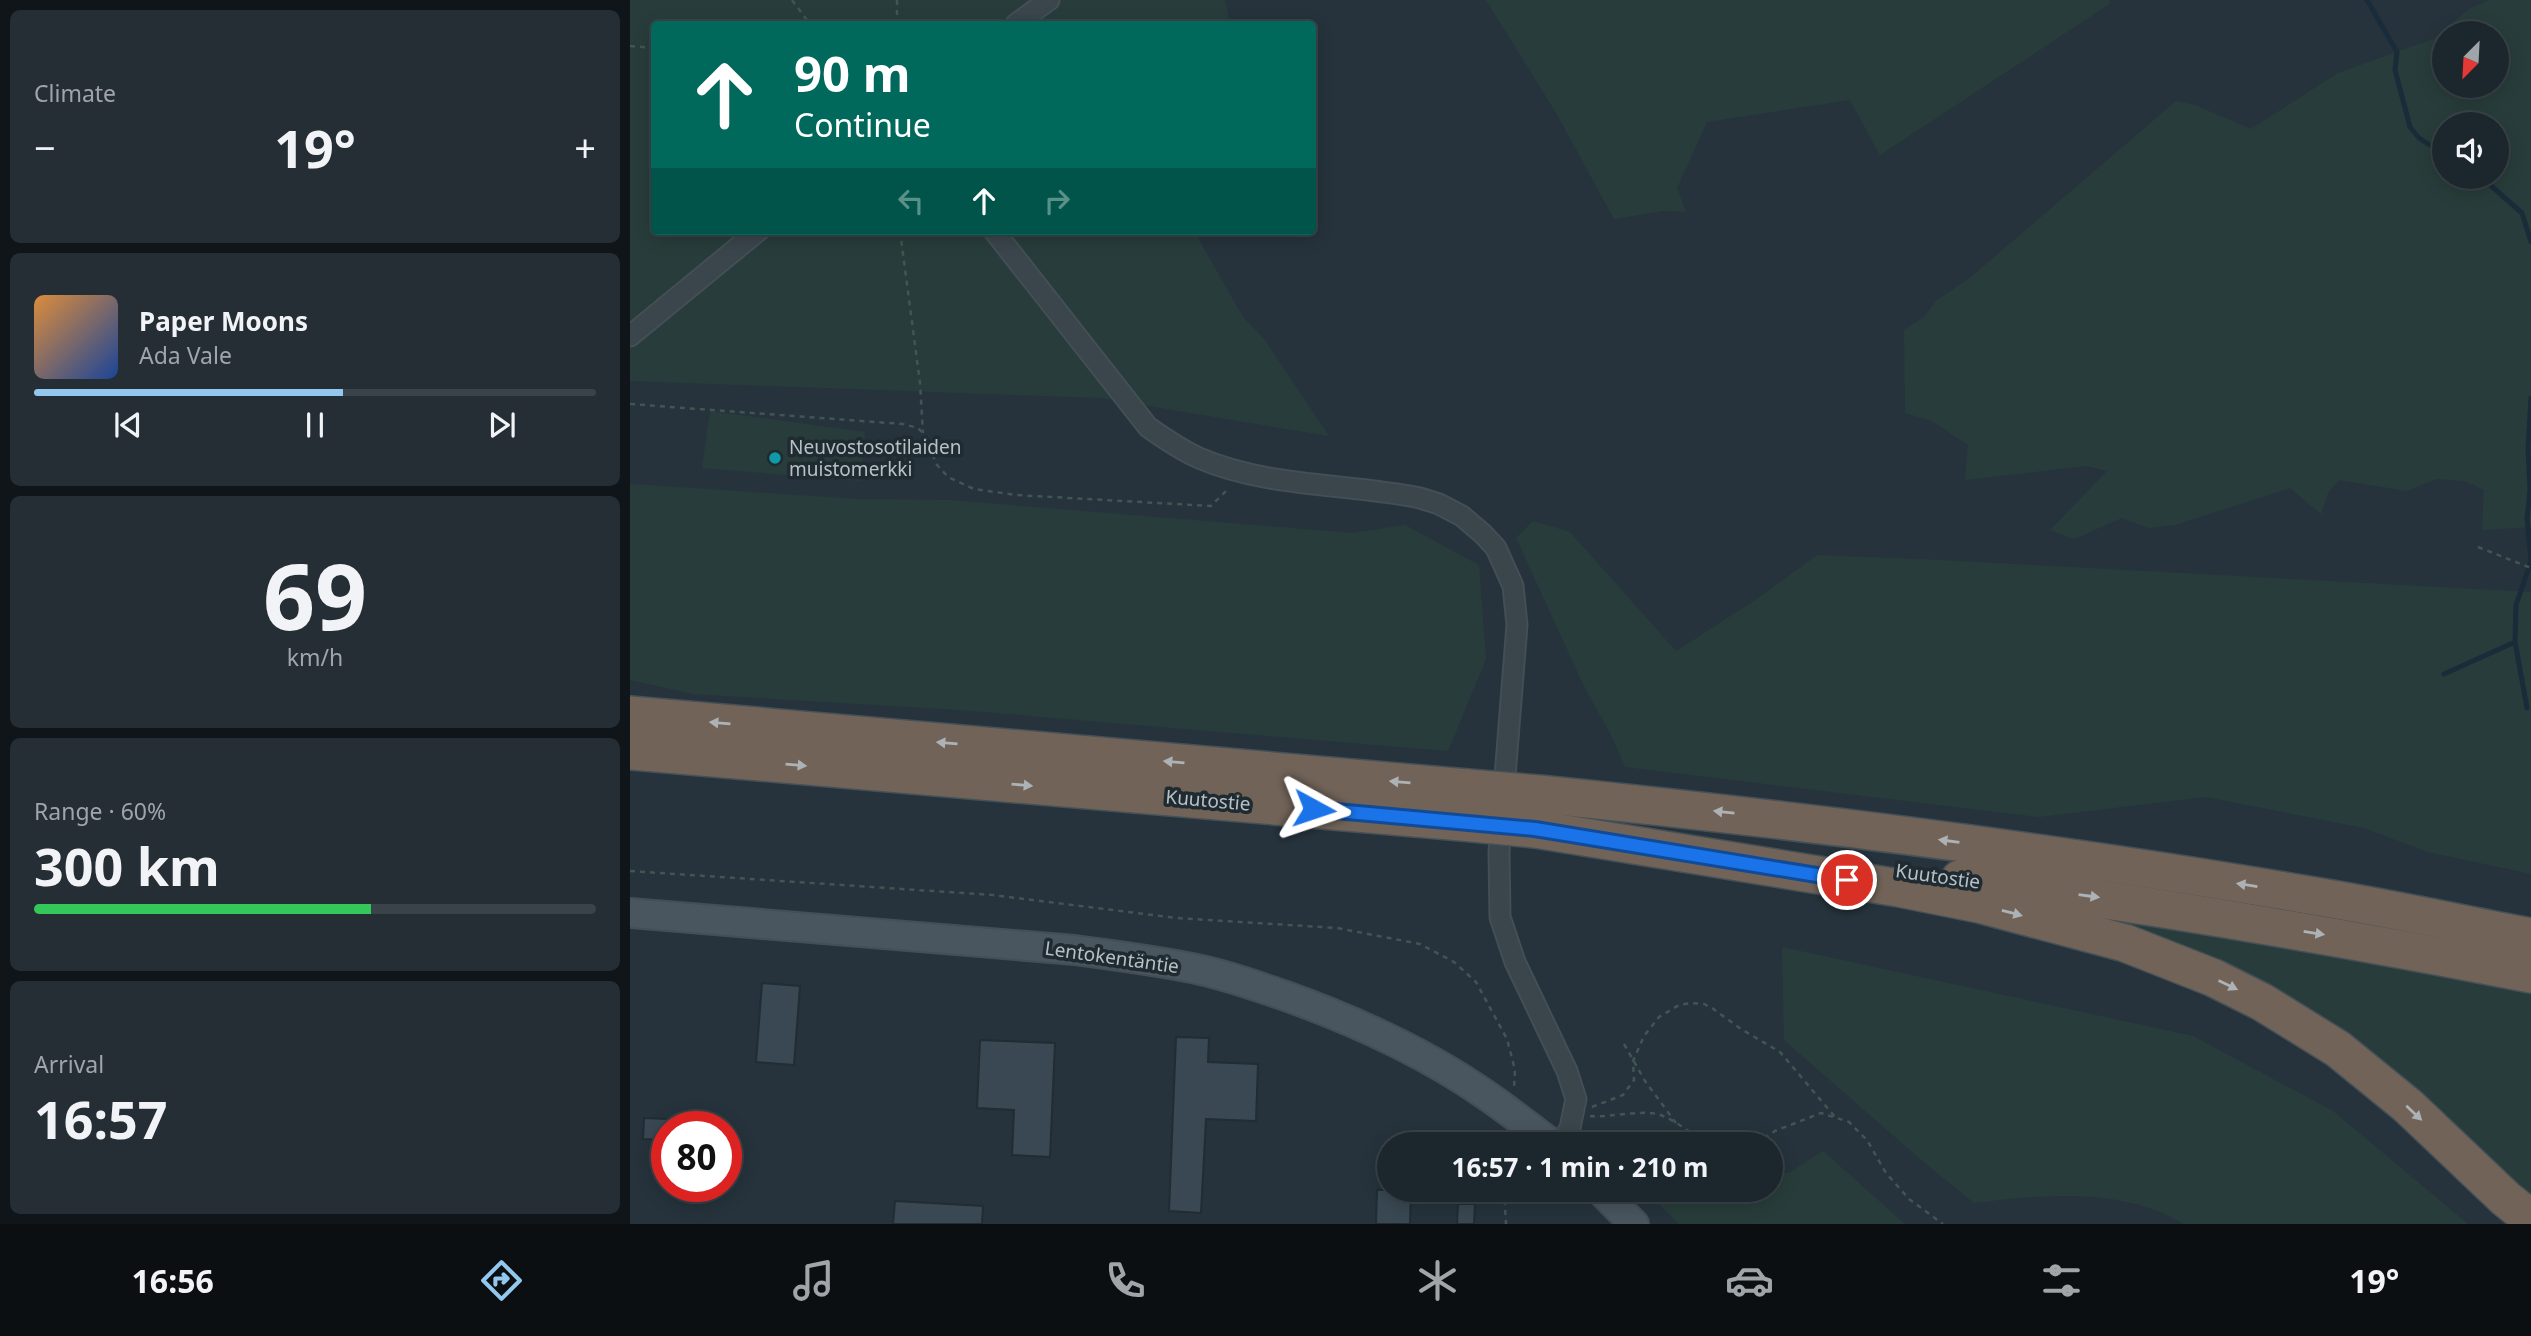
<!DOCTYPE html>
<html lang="en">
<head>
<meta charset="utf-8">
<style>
  :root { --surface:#1c262d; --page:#252e35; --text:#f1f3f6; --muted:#a0a5aa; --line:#3a4349; --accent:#94c7ee }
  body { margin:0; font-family:"Noto Sans",sans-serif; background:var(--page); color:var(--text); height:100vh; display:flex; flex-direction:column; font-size:26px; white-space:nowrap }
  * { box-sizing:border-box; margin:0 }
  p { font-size:23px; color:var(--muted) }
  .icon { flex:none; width:38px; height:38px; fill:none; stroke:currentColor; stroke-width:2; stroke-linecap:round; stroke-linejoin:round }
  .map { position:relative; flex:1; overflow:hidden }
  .drawer { display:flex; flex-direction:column; gap:10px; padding:10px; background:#0f1519; width:630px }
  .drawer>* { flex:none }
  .top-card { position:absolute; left:21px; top:21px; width:665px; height:214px; border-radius:7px; box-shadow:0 4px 18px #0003,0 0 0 2px var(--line); background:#00695c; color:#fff; overflow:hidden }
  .needle { width:46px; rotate:204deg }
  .controls { position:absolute; left:1802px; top:21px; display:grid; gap:14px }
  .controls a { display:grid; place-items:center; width:77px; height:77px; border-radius:50%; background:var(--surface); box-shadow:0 4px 18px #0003,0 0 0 2px var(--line); font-size:35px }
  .speed { position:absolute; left:21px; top:1111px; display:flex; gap:14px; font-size:35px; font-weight:700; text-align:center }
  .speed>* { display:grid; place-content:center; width:91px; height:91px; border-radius:50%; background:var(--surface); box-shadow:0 4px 18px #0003,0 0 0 2px var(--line); line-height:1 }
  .speed .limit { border:10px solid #d22; background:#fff; color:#111 }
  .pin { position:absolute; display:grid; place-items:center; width:60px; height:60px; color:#fff; margin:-30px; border:4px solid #fff; border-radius:50%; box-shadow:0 2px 7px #0007 }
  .me { position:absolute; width:77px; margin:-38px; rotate:95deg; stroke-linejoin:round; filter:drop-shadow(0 0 5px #0008) }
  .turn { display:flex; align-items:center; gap:24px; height:147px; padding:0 28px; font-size:32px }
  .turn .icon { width:91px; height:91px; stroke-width:2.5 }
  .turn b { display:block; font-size:49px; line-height:60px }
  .lanes { display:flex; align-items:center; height:66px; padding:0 28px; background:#0003; justify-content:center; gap:35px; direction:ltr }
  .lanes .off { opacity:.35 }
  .big { font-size:52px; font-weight:700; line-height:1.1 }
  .drawer .card { flex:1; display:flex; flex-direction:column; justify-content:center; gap:10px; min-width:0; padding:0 24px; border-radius:10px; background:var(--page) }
  .drawer .dial { align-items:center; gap:0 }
  .dial b { font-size:91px; line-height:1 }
  .song { display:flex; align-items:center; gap:21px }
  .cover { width:84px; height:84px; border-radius:10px; background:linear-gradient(135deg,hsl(30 70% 55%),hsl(220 70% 35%)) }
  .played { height:7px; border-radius:4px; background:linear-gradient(90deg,var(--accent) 55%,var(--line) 55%) }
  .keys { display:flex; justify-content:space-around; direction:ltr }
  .heat { display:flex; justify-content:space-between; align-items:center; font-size:38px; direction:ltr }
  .charge { height:10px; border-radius:5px; background:linear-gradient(90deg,#34c759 60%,var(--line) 0) }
  .trip { position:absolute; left:747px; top:1132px; width:406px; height:70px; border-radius:35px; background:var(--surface); box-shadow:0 4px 18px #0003,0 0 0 2px var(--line); font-weight:700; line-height:70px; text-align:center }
  .menu { display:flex; height:112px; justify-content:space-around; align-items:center; background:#0b0f12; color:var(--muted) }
  .menu .icon { width:49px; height:49px }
  .menu .active { color:var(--accent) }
  .menu b { font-size:32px; color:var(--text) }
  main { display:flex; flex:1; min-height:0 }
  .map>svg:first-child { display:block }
  .green { fill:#283d3b; fill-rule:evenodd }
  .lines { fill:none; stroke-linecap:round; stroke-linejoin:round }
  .stream { stroke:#1a2c39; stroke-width:5 }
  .building { fill:#394852; stroke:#212c33; stroke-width:2 }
  .street-casing { stroke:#434e55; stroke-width:23 }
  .secondary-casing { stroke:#434e55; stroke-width:32 }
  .highway-casing { stroke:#455057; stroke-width:40 }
  .path { stroke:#415553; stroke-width:2.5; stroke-dasharray:5 5; stroke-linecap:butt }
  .street { stroke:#3a454c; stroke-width:19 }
  .secondary { stroke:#49555f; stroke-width:28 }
  .highway { stroke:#716358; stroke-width:37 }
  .highway-bridge-casing { stroke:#455057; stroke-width:40; stroke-linecap:butt }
  .highway-bridge { stroke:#716358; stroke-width:37 }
  .oneway { fill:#acb2b6 }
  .route-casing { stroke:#114b97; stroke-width:18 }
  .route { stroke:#1a73e8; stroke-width:12 }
  .culture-dot { fill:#0f9aa8; stroke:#1f2a31; stroke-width:2.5 }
  .labels { text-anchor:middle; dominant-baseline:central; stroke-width:7; stroke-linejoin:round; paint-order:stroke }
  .poi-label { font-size:19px; fill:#b6c0c7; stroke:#1f2a31; text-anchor:start }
  .street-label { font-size:19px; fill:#b6c0c7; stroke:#1f2a31 }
</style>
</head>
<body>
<main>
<section class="drawer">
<div class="card"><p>Climate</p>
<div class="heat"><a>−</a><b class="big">19°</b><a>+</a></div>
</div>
<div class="card">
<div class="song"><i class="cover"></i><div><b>Paper Moons</b><p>Ada Vale</p></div></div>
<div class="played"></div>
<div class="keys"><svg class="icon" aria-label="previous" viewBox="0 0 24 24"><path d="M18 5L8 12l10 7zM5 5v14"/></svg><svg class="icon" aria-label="pause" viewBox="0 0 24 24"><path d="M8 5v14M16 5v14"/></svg><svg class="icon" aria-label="next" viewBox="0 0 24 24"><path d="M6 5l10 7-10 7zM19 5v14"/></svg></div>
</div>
<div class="card dial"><b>69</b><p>km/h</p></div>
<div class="card"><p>Range · 60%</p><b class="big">300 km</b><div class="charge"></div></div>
<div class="card"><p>Arrival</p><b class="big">16:57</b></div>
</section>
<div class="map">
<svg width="1901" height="1224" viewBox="0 0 1901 1224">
  <rect width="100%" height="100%" fill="#26333c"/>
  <g class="green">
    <path d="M0,0H595L600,24H24V231H564L613,317L634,339L699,436L471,398L0,381Z"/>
    <path d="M856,0H1479L1481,3L1250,155L1220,100L1077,122L1047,188L1056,212L1033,211L984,219L925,111Z"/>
    <path d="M1860,0H1901V527L1852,530L1854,490L1835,481L1806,479L1777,491L1709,480L1698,493L1691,514L1660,488L1545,525L1519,528L1492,518L1444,539L1420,530L1477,471L1457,466L1335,480L1338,445L1302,421L1275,413L1274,330L1294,317L1307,300L1341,277L1546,101L1565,105L1621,129L1708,73L1803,39L1839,9ZM1815,33H1867V86H1815ZM1867,124V177H1815V124Z"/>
    <path d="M80,411L235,432L231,481L72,468Z"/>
    <path d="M0,484L229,499L320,500L722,533L775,525L849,565L856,659L818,751L330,710L63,694L0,680Z"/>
    <path d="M903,521L940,532L1046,651L1130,597L1187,555L1310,560L1901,592V874L1798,852L1734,828L1576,797L1409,817L995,767L983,739L953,684L886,538Z"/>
    <path d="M1462,913L1901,991V1202L1840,1144L1462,921Z"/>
    <path d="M1152,947L1563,1036L1703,1111L1838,1224H1554C1491,1186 1414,1195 1344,1203L1289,1158L1154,1040Z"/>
    <path d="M1193,1151L1275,1224H1049L1015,1190H1141V1174L1159,1173Z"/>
  </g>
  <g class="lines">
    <g class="stream">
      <path d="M1737,0L1767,52L1765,70L1780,127L1789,138L1815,155"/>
      <path d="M1851,177L1892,213L1901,242"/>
      <path d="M1814,674L1885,642"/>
      <path d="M1897,708L1885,642L1886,605L1901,561L1897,519L1900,490L1898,448L1901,398"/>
    </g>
  </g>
  <g class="building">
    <path d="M132,983L170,986L164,1065L126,1062Z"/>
    <path d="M546,1037L579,1038L578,1062L628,1064L626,1121L576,1119L571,1213L539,1211Z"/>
    <path d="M350,1040L425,1043L420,1157L382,1155L384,1110L347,1108Z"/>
    <path d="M14,1118L37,1119V1140L13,1139Z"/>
    <path d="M747,1190H781L780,1224H746Z"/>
    <path d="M265,1201L353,1206L352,1224H263Z"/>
    <path d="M828,1204H845L844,1224H827Z"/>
  </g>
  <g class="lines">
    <g class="street-casing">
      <g id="street">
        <path d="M386,24L419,0"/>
        <path d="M364,231L518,427C535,439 551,450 569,458C639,488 717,483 790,498L809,504L832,516L853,534L866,548L883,586L887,625L869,852L870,917L885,962L937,1071L946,1099L940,1128L931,1144"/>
        <path d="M0,336L128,231"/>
      </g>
    </g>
    <g class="secondary-casing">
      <g id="secondary">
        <path d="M0,913L445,950C487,956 530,961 571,970C599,976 626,986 653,995C723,1020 792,1051 853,1093C877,1109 899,1127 922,1144"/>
        <path d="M970,1190L1004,1224"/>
      </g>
    </g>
    <g class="highway-casing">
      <g id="highway">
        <path d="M0,715L838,788"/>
        <path d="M0,751L832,822"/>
        <path d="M909,794C1166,820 1423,851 1678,895C1753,907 1827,923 1901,937"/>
        <path d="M905,829L1269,888L1349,904L1495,943L1584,978L1632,1002L1708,1049L1778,1106L1876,1199L1901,1219"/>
        <path d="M1330,879C1522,905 1711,937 1901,974"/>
      </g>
    </g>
    <g class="path">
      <path d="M162,0L180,24"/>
      <path d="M267,0V24"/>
      <path d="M0,46L24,48"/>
      <path d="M270,231L290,383L293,433"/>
      <path d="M0,404L273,424L288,428L293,433L307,465L318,477L344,489L386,495L581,506L599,488"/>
      <path d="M1848,547L1901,568"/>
      <path d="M0,871L363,895L546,918L707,928L790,944L824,962L846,982L877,1039L885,1070L884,1089"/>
      <path d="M994,1044L1015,1081L1046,1123"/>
      <path d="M962,1107L993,1095L1004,1080L1003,1061L1014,1036L1029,1017L1049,1005L1061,1003L1074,1004L1082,1008L1111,1029L1150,1052L1205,1117"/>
      <path d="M960,1116C981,1118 1016,1108 1033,1116C1050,1123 1064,1137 1082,1144"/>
      <path d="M1126,1144L1145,1131L1191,1113L1219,1122L1237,1140L1256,1173L1279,1199L1313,1224"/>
      <path d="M874,1190L876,1224"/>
      <path d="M941,1190L948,1198"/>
    </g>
    <use href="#street" class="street"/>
    <use href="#secondary" class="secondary"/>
    <use href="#highway" class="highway"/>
    <g class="highway-bridge-casing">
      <g id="highway-bridge">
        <path d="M838,788L909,794"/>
        <path d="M832,822L905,829"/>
      </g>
    </g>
    <use href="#highway-bridge" class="highway-bridge"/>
  </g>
  <defs><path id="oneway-solid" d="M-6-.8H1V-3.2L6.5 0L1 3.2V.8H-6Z" transform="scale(1.75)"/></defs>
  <g class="oneway">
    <use href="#oneway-solid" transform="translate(90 723) rotate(-175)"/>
    <use href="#oneway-solid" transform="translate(317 743) rotate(-175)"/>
    <use href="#oneway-solid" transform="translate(544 762) rotate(-175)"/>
    <use href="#oneway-solid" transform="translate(166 765) rotate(5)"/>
    <use href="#oneway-solid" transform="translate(770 782) rotate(-175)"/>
    <use href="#oneway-solid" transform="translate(392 785) rotate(5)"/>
    <use href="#oneway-solid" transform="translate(1094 812) rotate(-174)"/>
    <use href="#oneway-solid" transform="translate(1319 841) rotate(-172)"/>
    <use href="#oneway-solid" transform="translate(1617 885) rotate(-171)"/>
    <use href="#oneway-solid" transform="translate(1459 896) rotate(8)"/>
    <use href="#oneway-solid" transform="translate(1382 913) rotate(15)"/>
    <use href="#oneway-solid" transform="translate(1684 933) rotate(9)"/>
    <use href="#oneway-solid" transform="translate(1598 985) rotate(26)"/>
    <use href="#oneway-solid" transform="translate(1784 1113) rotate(43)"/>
  </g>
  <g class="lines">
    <g class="route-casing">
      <path id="route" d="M684,809L905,829L1217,880"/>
    </g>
    <use href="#route" class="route"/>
  </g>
  <circle class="culture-dot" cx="145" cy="458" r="7"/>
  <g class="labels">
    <g class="poi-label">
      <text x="159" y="447">Neuvostosotilaiden<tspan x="159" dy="22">muistomerkki</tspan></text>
    </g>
    <g class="street-label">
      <text transform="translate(578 800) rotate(5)">Kuutostie</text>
      <text transform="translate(1308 876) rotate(8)">Kuutostie</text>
      <text transform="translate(482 957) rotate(8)">Lentokentäntie</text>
    </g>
  </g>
</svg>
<div class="controls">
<a><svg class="needle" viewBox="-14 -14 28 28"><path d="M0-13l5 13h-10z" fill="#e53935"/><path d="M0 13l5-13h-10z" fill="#a0a5aa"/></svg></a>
<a><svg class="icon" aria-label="sound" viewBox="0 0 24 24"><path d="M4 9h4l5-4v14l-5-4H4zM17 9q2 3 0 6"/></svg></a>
</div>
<div class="speed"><div class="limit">80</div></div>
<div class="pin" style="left:1217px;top:880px;background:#d93025"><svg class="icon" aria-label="arrive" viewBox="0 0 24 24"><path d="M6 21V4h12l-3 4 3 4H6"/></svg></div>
<svg class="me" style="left:684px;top:809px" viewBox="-20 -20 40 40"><path d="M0-17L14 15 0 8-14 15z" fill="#1a73e8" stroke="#fff" stroke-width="4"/></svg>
<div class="trip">16:57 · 1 min · 210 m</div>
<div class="top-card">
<div class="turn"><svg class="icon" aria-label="ahead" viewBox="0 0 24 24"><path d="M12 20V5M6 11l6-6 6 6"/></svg><div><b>90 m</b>Continue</div></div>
<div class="lanes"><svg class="icon off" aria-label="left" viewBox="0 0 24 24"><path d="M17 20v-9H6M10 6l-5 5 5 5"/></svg><svg class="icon" aria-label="ahead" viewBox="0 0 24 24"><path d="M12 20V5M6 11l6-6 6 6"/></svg><svg class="icon off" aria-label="right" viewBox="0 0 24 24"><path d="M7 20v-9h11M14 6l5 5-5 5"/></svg></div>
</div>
</div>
</main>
<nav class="menu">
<b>16:56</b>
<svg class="icon active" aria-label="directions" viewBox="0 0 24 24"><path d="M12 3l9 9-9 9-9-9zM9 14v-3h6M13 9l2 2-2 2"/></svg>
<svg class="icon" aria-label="music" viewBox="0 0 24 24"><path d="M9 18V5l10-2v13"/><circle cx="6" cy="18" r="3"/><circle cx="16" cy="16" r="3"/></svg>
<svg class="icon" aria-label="phone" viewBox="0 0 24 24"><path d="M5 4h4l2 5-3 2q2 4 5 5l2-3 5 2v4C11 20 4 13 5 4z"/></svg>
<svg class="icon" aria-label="climate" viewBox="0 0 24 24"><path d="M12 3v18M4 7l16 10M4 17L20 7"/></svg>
<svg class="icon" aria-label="car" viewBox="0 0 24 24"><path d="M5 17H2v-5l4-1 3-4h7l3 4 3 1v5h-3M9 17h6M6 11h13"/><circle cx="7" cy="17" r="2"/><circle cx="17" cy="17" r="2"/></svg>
<svg class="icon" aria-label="filters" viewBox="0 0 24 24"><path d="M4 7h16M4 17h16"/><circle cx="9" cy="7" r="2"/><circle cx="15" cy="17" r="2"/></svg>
<b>19°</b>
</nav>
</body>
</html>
